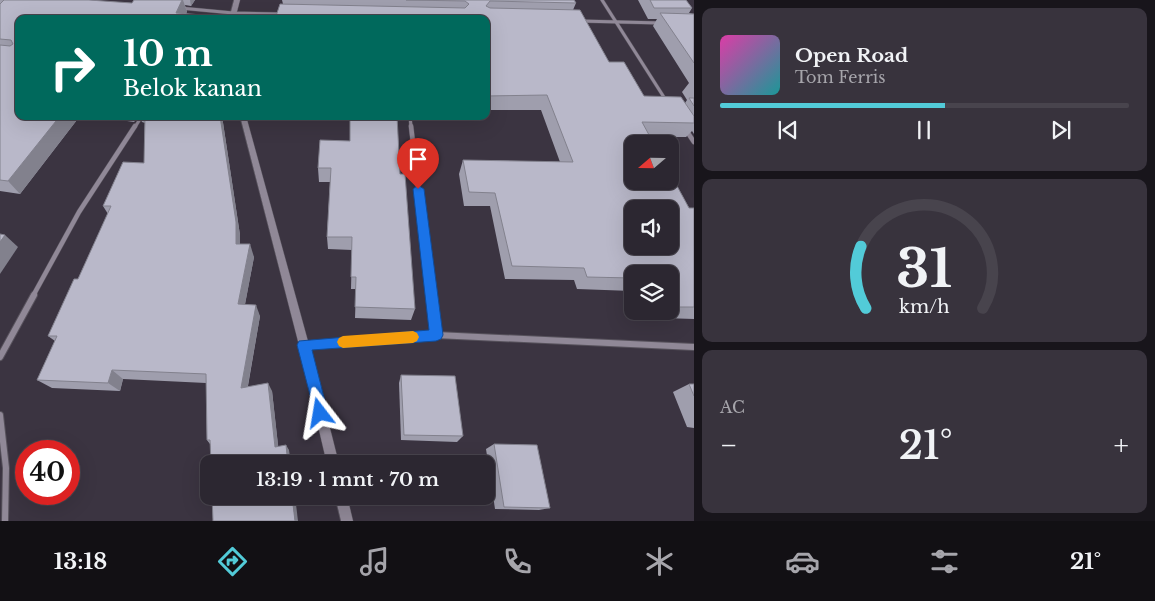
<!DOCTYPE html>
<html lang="id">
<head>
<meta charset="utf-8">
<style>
  :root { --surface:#2c2731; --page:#38333d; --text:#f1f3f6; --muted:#a6a5ab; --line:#48444d; --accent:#52cbd8 }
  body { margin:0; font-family:"Libre Baskerville",serif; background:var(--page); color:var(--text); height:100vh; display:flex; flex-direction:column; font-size:19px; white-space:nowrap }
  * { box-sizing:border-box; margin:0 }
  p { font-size:16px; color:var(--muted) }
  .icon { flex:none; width:28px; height:28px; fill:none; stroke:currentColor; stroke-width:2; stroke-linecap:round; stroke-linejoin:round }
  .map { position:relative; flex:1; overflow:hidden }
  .details { display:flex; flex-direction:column; gap:8px; padding:8px; background:#18151b; width:461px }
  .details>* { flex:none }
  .hud { position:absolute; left:15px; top:15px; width:475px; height:105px; border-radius:10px; box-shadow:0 5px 20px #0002,0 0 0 1px var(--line); background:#00695c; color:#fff; overflow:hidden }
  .needle { width:32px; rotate:250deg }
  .fabs { position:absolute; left:624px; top:135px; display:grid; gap:10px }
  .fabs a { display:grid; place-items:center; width:55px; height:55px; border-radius:10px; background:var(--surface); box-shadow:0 5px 20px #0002,0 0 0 1px var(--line); font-size:25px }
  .speed { position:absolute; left:15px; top:440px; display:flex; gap:10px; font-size:25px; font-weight:700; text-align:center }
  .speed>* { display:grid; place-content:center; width:65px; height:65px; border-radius:50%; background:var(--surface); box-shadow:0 5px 20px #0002,0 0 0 1px var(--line); line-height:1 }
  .speed .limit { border:8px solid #d22; background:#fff; color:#111 }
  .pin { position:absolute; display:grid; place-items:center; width:42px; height:42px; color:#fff; margin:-51px -21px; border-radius:50% 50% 50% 0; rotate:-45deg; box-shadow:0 0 5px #0007 }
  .pin .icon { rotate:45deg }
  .me { position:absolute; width:55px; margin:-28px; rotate:346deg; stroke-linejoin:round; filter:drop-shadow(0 0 4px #0008) }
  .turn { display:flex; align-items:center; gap:18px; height:105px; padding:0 25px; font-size:22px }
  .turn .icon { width:65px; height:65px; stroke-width:2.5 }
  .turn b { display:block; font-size:35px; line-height:42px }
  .big { font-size:38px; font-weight:600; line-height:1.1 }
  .details .tile { flex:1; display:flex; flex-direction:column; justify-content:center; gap:8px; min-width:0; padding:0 18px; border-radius:10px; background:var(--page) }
  .details .dial { align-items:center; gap:0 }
  .dial svg { height:130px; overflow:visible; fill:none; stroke:var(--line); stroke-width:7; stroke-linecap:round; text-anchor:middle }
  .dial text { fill:var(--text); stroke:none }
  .song { display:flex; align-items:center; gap:15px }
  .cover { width:60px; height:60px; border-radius:8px; background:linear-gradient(135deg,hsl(320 70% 55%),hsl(180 70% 35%)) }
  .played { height:5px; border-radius:2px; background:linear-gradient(90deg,var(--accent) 55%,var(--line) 55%) }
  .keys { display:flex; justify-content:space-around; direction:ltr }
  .heat { display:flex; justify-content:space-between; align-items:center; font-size:28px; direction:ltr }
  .trip { position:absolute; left:200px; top:455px; width:295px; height:50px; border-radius:10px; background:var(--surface); box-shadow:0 5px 20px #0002,0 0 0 1px var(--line); font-weight:600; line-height:50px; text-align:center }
  .tabs { display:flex; height:80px; justify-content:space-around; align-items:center; background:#121014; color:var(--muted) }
  .tabs .icon { width:35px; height:35px }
  .tabs .on { color:var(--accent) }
  .tabs b { font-size:22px; color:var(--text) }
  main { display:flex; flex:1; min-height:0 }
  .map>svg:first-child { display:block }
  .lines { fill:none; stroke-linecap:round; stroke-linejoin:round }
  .minor-far2-casing { stroke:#57525c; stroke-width:4 }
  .minor-far1-casing { stroke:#57525c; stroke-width:5.5 }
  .minor-casing { stroke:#57525c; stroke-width:8 }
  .tertiary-casing { stroke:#57525c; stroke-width:1 }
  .minor-far2 { stroke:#908897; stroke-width:3 }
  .minor-far1 { stroke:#908897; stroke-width:4.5 }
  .minor { stroke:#908897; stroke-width:6 }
  .tertiary { fill:#908897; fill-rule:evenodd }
  .wall { fill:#9f9ead }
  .shaded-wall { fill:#82818d }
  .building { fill:#b9b8c9; stroke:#82818d; fill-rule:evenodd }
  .route { fill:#1a73e8; stroke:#114b97 }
  .slow { fill:#f59e0b }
</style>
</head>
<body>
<main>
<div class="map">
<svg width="694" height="521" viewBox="0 0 694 521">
  <rect width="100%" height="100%" fill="#3b3441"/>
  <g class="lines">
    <g class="minor-far2-casing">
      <g id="minor-far2">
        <path d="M602,0L667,102"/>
        <path d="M180,8L233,13L281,14"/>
        <path d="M579,21L661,23"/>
        <path d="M410,116L411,127"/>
        <path d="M135,127L142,116"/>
      </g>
    </g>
    <g class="minor-far1-casing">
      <g id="minor-far1">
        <path d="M411,126L431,296"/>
        <path d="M686,130L694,142"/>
        <path d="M33,296L79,212L135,126"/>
      </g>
    </g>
    <g class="minor-casing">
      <g id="minor">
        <path d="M431,295L436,335"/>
        <path d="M304,345L436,335L694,347"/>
        <path d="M0,357L34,295"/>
        <path d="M0,415L6,468L5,521"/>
      </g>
    </g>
    <g class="tertiary-casing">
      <g id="tertiary">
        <path d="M234,0H240L235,19H229Z"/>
        <path d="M240,116H246L309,345L339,464H327L299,345Z"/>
        <path d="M335,496H347L353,521H341Z"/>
      </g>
    </g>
    <use href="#minor-far2" class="minor-far2"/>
    <use href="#minor-far1" class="minor-far1"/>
    <use href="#minor" class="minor"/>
    <use href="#tertiary" class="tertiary"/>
  </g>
  <g class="wall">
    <path d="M0,0L132,3L134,0H195L191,6L185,5L187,12L19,116H80L20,194L0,191Z"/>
    <path d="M282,0H574L576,3L573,10L609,62L644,96L685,103L687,100L682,92L689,83L653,26L657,19H648L638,0H686L692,8L689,13L694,14V134L692,131L686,137H650L689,208H694V319L663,318L661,311H670V274H632V291L577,289L574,280L505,279L490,206H464L459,174L463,160L560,162L541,110H486V19L283,4Z"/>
    <path d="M92,116H138L134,122Z"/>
    <path d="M139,116H222L240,235V244L254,257L245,304L260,316L248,386L272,391L278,446L289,450L210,444L207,440L206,383L123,379L120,391L52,388L37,380L55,341L48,336L78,279L108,214L103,206L144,163L145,123L142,122Z"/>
    <path d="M350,141L400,174L415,309L411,320L355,318L356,289H351L352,250L328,249L327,237L330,182H319L318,168Z"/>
    <path d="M401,375L463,436L457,442L401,440L399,383Z"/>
    <path d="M689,384H694V428L687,427L673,392Z"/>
    <path d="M494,444L550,508L539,510L495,509L486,449Z"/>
  </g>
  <g class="shaded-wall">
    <path d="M182,0H183L187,12L184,19L176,13Z"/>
    <path d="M190,0H195L191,6Z"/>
    <path d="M60,116H80L20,194L8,181Z"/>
    <path d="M132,116H138L134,122Z"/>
    <path d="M220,116H222L240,235V256L236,244Z"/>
    <path d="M5,235L18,247L0,274V242Z"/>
    <path d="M250,244L254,257L243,315L238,304Z"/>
    <path d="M256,305L260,316L246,396L241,388Z"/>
    <path d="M112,370L123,379L120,391L108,383Z"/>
    <path d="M268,383L272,391L279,453L275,447Z"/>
    <path d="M286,445L289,450L291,464H288Z"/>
    <path d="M292,496H295L298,521H295Z"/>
  </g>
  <g class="building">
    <path d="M4,0H89L132,3L134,0H182L176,13L216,16L215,19H19V116H60L8,181L0,180V45L10,46L13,44L11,40L0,39V4Z"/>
    <path d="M406,0H574L576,3L490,1L486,6L490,8L580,10L609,62H624L644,96L681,97L694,116V123L642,122L654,144H632V181H670V173L689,208H694V307H678L670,289V274H632V278L587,277L584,268L512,266L495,193L469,192L463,160L573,162L547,95L486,96V19H275L280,4L465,8L469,4L465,1ZM632,209H670V246H632Z"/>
    <path d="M650,0H686L692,8H654Z"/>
    <path d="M660,13L694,14V63Z"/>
    <path d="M689,98H694V106Z"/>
    <path d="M145,116H220L236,222V244H250L238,304L256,305L241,388L268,383L275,447L286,445L288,464H211L210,440H207L206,374L112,370L108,383L37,380L57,336H48L74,279H78L111,206H103L123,162L144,163Z"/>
    <path d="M350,116H397L400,174H405L415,309L355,307L356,277H351L352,237H327L331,168H318L320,140L350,141Z"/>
    <path d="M0,234L5,235L0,242Z"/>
    <path d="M401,375L455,376L463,436L404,435Z"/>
    <path d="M689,384H694V396Z"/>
    <path d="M494,444L537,445L550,508L504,507Z"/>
    <path d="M212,496H292L295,521H213Z"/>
  </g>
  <path class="route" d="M418,185L424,189L443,335L441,339L436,341L312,350L328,413L325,418L320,420L316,418L297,345L299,341L429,330L413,189Z"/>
  <path class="slow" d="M413,331L417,333L419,337L417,341L413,343L343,348L339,346L337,342L339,338L343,336Z"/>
</svg>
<div class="fabs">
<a><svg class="needle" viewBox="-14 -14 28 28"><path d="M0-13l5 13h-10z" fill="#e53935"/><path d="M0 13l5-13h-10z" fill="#a6a5ab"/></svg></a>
<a><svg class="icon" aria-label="sound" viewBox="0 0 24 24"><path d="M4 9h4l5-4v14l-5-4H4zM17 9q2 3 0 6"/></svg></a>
<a><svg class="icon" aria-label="layers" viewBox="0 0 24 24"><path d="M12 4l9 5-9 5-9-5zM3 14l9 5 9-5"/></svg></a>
</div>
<div class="speed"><div class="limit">40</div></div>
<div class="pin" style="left:418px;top:189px;background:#d93025"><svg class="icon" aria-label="arrive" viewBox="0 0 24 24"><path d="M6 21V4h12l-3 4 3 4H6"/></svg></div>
<svg class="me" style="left:320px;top:413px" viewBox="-20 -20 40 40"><path d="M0-17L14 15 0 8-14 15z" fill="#1a73e8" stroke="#fff" stroke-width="4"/></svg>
<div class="trip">13:19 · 1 mnt · 70 m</div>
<div class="hud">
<div class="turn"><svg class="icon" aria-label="right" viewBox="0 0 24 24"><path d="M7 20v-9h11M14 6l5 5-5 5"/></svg><div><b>10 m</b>Belok kanan</div></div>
</div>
</div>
<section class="details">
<div class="tile">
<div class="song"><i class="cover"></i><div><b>Open Road</b><p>Tom Ferris</p></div></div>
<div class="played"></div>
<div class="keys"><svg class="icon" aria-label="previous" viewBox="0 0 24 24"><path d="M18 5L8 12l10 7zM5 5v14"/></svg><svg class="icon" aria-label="pause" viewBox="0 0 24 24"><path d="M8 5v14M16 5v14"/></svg><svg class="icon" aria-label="next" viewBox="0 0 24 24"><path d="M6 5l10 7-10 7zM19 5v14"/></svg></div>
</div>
<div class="tile dial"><svg viewBox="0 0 100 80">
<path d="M14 69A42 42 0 1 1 86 69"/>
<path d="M14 69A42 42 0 0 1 11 31" stroke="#52cbd8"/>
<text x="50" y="56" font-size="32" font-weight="700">31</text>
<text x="50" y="72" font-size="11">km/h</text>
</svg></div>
<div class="tile"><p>AC</p>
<div class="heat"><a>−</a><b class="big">21°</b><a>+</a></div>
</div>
</section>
</main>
<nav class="tabs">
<b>13:18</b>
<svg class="icon on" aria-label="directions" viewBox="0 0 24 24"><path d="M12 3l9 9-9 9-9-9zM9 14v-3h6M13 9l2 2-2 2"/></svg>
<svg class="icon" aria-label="music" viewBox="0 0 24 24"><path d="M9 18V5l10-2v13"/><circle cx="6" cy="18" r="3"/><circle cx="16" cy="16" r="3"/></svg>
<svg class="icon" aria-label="phone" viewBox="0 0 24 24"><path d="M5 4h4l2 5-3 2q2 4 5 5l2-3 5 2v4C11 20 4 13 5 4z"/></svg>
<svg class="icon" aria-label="climate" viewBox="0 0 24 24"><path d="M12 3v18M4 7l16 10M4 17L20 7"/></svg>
<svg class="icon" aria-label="car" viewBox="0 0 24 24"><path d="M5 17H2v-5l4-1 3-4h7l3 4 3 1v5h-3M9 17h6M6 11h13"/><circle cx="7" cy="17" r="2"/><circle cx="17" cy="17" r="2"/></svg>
<svg class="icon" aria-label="filters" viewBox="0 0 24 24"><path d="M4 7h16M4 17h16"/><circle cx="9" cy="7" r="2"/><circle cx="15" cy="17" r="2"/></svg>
<b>21°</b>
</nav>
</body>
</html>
